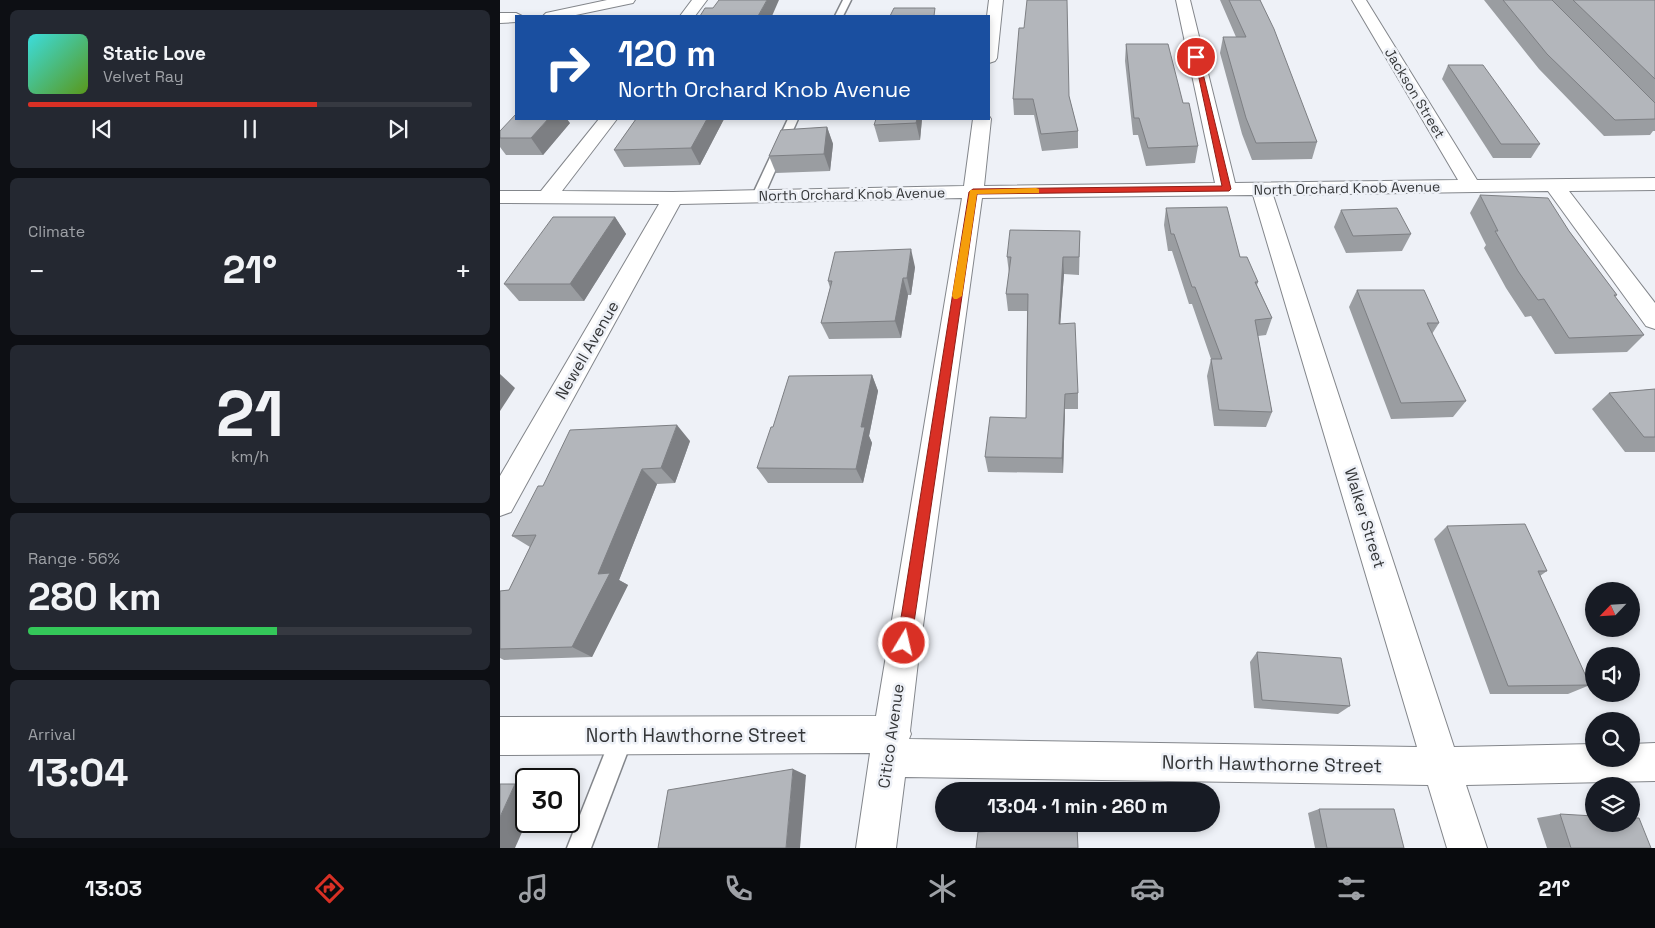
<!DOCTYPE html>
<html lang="en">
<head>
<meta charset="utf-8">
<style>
  :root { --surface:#171b24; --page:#242831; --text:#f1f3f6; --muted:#9ea1a6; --line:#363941; --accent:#d93025 }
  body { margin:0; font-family:"Space Grotesk",sans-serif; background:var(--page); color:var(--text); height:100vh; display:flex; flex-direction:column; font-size:19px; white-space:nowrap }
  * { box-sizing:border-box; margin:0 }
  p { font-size:16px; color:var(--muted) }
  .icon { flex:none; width:28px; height:28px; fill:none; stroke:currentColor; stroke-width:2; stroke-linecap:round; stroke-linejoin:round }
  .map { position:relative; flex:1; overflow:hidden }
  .side { display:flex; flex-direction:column; gap:10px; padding:10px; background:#0d0f14; width:500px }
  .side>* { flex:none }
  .banner { position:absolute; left:15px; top:15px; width:475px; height:105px; border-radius:0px; box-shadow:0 2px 8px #0003; background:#1a4fa0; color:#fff; overflow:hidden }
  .needle { width:32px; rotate:245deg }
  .fabs { position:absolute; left:1085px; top:582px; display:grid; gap:10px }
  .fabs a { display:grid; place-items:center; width:55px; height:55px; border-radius:50%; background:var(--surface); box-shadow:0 2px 8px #0003; font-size:25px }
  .speed { position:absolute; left:15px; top:768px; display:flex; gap:10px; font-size:25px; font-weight:700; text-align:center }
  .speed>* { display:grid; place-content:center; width:65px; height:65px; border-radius:50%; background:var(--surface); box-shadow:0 2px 8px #0003; line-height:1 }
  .speed .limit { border:2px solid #111; border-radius:8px; background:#fff; color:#111 }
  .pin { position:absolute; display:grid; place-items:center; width:42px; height:42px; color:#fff; margin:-21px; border:2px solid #fff; border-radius:50%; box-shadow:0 1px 5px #0007 }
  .me { position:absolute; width:55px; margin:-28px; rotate:9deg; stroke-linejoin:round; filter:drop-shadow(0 0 4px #0008) }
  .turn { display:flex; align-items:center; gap:18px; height:105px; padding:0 20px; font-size:22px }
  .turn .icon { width:65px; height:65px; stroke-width:2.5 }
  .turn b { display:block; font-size:35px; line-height:42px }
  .big { font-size:38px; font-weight:700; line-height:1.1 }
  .side .widget { flex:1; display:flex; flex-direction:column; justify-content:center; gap:8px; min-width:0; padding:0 18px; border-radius:8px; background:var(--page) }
  .side .dial { align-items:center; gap:0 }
  .dial b { font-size:65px; line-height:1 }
  .song { display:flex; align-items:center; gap:15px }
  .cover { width:60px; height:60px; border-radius:8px; background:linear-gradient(135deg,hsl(180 70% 55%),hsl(90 70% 35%)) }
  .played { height:5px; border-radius:2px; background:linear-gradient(90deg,var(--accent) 65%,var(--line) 65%) }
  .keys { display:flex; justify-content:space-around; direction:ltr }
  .heat { display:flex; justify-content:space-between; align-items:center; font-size:28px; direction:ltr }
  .charge { height:8px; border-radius:4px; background:linear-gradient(90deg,#34c759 56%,var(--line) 0) }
  .trip { position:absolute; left:435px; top:782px; width:285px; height:50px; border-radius:25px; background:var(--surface); box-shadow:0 2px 8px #0003; font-weight:700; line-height:50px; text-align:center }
  .dock { display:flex; height:80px; justify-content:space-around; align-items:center; background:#090b0e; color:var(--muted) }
  .dock .icon { width:35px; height:35px }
  .dock .selected { color:var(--accent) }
  .dock b { font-size:22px; color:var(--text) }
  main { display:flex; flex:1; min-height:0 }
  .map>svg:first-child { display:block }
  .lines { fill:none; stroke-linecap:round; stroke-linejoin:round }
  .service-casing { stroke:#83868b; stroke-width:3 }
  .minor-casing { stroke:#83868b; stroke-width:2 }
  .service { fill:#fff; fill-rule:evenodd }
  .minor { fill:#fff; fill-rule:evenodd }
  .wall { fill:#9a9da1 }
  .shaded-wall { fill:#7d7f83 }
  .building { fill:#b3b6bb; stroke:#7d7f83 }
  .route { fill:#d93025; stroke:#8d1f18 }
  .slow { fill:#f59e0b }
  .labels { text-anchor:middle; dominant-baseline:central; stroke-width:5; stroke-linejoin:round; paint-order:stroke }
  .far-street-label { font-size:14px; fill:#343638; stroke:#eef1f7 }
  .street-label { font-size:16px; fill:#343638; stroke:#eef1f7 }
  .near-street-label { font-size:19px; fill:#343638; stroke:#eef1f7 }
</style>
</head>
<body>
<main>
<section class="side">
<div class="widget">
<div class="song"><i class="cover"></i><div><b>Static Love</b><p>Velvet Ray</p></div></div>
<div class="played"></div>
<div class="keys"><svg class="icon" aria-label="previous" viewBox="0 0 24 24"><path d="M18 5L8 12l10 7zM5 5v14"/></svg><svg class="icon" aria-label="pause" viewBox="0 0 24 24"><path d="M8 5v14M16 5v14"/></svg><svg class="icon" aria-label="next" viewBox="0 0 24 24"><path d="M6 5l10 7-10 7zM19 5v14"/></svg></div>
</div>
<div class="widget"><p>Climate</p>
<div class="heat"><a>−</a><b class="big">21°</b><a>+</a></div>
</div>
<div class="widget dial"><b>21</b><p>km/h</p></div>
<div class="widget"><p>Range · 56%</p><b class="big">280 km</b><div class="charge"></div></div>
<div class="widget"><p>Arrival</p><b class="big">13:04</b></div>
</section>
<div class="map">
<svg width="1155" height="848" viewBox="0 0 1155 848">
  <rect width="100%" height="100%" fill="#eef1f7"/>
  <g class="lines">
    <g class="service-casing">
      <g id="service">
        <path d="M343,0H351L343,16H335Z"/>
        <path d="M288,119H298L264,196L262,199H254L252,196Z"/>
        <path d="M123,724L131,727L134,735L91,848H67L115,727Z"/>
      </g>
    </g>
    <g class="minor-casing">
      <g id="minor">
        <path d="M107,0H135L133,3L71,16H43L46,13Z"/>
        <path d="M192,0H207L195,16H180Z"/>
        <path d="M489,0H503L497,58L495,61L489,63V16H487Z"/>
        <path d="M676,0H690L735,183L958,180L852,0H866L977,180L1155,178V190L1069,191L1155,303V329L1146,326L1048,191L773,195L954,747L1094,744V759H1131V744L1155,743V781L966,785L987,848H947L928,785L405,777L396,848H356L370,753L0,755V717L376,716L462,198L180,204L11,512L0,516V476L159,204L0,203V191H41L99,119H117L62,191L173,192L464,186L473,119H489V116L491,119L484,186L715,183ZM753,195L917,747L409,739L411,734L410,731L418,662L482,198Z"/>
        <path d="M0,13H16L22,16H16V22L0,23Z"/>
      </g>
    </g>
    <use href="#service" class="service"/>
    <use href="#minor" class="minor"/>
  </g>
  <g class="wall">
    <path d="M720,0H760L817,142L812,159L752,160L742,134L720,53L723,37H736Z"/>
    <path d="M984,0H1155V131H1153L1150,135L1104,136L1039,69Z"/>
    <path d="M626,44L683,103L698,146L695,163L646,166L638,135H633L625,61Z"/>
    <path d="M948,65L1040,144L1031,158H993L942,79Z"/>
    <path d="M569,96L578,131V148L542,151L534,115H514L513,99Z"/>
    <path d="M136,119H224L200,165L124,167L114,150Z"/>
    <path d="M422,119L420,140L379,142L374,125Z"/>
    <path d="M70,123L43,155H6L0,147V131Z"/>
    <path d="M327,127L333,144L330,171L276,173L269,156Z"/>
    <path d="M980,195L1069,231L1117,295L1115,297L1144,335L1127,352L1055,354L1031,316L1025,317L1006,288L984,248L986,245L970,213Z"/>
    <path d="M666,208L740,257L758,282L757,285L772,318L766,335L758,336L772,412L766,427L714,426L707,376L711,359L692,304H689L672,251H668L664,225Z"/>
    <path d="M841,210L911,234L902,251L846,253L834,227Z"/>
    <path d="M115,217L126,234L84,301H19L4,284Z"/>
    <path d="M580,231L579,275L564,274L560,324L578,393V409H565L563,473L488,472L485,457L526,418L527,311H508L506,294L509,273L507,257Z"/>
    <path d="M415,267L411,295H408L401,338L329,339L321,323L330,288L328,281Z"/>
    <path d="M857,290L939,323L932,334L966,401L953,417L891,419L849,307Z"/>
    <path d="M372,375L378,391L369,436L372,443L363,483H268L257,468L273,427Z"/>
    <path d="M1155,389V452H1125L1092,409L1109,393Z"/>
    <path d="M190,441L175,483L157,484L119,580L128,585L92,657L4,660L0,658V591L9,590L30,547L12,536L43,486Z"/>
    <path d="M947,526L1047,571L1040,576L1090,685L1068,694H990L934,539Z"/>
    <path d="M757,652L850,706L838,714L754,708L750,662Z"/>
    <path d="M819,809L904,848H815L808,813Z"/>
    <path d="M1060,814L1151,848H1047L1037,818Z"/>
  </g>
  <g class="shaded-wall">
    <path d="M267,0H279L272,16H258Z"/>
    <path d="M48,119H67L70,123L43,155L31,138Z"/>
    <path d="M207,119H224L200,165L191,148Z"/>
    <path d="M417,119H422L420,140L416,123Z"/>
    <path d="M327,127L333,144L330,171L324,154Z"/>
    <path d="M115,217L126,234L84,301L70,284Z"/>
    <path d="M411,249L415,267L411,295L407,278Z"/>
    <path d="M563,257L564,274L559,341V324Z"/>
    <path d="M403,278L408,295L401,338L395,321Z"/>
    <path d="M0,374L15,388L0,411Z"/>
    <path d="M372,375L378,391L369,436L372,443L363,483L356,469L361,427Z"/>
    <path d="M565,394V409L563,473L562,458Z"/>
    <path d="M177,425L190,441L175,483L161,468Z"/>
    <path d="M142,469L157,484L119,580L128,585L92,657L72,647L98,574Z"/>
    <path d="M293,769L306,775L300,848H286Z"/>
    <path d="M15,784L26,787L27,821L15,848H0V817Z"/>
  </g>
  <g class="building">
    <path d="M219,0H267L258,16H200L205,8H213Z"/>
    <path d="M527,0H567L569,96L578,131L541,134L533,99H513L519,28H524Z"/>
    <path d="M729,0H760L774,29L817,142L756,143L746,118L723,37H746Z"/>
    <path d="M1003,0H1052L1155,103V119L1115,120L1047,54Z"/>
    <path d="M1073,0H1155V79Z"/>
    <path d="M394,8H435L434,16H390Z"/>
    <path d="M626,44H668L683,103H689L698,146L648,148L639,118H634Z"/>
    <path d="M948,65H983L1040,144H1001Z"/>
    <path d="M16,114V119H48L31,138H0V131Z"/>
    <path d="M136,119H207L191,148L114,150Z"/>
    <path d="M376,119H417L416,123L374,125Z"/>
    <path d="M327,127L324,154L269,156L281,130Z"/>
    <path d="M980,195L1048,198L1069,231L1117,295H1114L1144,335L1069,338L1044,299L1038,300L1018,271L995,231H998Z"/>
    <path d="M727,207L740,257H747L758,282H755L772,318L755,320L772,412L719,410L711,359H722L695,287H692L674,234H671L666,208Z"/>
    <path d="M897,208L911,234L853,236L841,210Z"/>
    <path d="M53,217H115L70,284H4Z"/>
    <path d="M510,230L580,231L579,257H563L559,324L575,323L578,393L565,394L562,458L485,457L490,417L526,418L528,294H506L511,257H507Z"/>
    <path d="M411,249L407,278H403L395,321L321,323L332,281H328L335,252Z"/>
    <path d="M857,290H924L939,323H927L966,401L901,403Z"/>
    <path d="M372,375L361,427H365L356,469L257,468L271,427H273L289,376Z"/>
    <path d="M1155,389V437H1144L1109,393Z"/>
    <path d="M177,425L161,468L142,469L98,574L110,573L72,647L0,649V591L9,590L36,535L12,536L38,486H43L70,430Z"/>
    <path d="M1025,524L1047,571H1038L1090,685L1008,686L947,526Z"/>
    <path d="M757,652L841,658L850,706L762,700Z"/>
    <path d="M293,769L286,848H158L168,790Z"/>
    <path d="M0,784H15L0,817Z"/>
    <path d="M819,809H894L904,848H827Z"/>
    <path d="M1060,814L1094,816V824H1131V818H1139L1151,848H1071Z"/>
    <path d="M577,827L578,848H476L478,832Z"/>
  </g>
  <path class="route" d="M694,55L699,57L731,189L729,191L477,194L411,643L409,648L404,650L399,648L397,643L469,192L473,189L722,186Z"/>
  <path class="slow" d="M536,188L539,189V193L477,194L462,296L457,299H454L452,296L470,190Z"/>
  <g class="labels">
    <g class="far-street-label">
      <text transform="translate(915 93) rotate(59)">Jackson Street</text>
      <text transform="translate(847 188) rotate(-1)">North Orchard Knob Avenue</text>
      <text transform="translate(352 194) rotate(-1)">North Orchard Knob Avenue</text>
    </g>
    <g class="street-label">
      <text transform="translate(87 350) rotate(-60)">Newell Avenue</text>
      <text transform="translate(865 518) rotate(73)">Walker Street</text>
      <text transform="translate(391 736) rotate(-82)">Citico Avenue</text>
    </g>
    <g class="near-street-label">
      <text x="196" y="735">North Hawthorne Street</text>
      <text transform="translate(772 764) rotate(1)">North Hawthorne Street</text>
    </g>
  </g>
</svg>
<div class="fabs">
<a><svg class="needle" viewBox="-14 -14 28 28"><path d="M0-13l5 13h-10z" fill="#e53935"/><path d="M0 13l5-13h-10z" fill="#9ea1a6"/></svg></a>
<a><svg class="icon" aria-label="sound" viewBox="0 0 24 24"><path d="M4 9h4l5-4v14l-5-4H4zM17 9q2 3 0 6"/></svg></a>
<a><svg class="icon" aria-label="search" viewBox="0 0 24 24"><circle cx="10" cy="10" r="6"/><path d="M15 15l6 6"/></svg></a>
<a><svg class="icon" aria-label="layers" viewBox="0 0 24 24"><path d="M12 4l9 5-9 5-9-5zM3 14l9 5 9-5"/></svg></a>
</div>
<div class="speed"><div class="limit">30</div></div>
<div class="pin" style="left:696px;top:57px;background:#d93025"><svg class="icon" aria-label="arrive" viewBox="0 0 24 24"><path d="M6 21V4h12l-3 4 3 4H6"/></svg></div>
<svg class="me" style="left:404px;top:643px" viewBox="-20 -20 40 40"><circle r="17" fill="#d93025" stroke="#fff" stroke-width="3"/><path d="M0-11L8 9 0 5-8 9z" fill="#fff"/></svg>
<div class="trip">13:04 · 1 min · 260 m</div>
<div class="banner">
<div class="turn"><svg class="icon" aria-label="right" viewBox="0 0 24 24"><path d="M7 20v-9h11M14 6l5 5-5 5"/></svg><div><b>120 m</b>North Orchard Knob Avenue</div></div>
</div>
</div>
</main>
<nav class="dock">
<b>13:03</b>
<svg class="icon selected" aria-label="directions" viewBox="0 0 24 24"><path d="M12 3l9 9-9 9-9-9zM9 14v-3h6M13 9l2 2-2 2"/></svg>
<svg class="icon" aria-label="music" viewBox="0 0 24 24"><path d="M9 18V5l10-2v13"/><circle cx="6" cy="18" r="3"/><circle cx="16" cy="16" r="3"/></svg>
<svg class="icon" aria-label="phone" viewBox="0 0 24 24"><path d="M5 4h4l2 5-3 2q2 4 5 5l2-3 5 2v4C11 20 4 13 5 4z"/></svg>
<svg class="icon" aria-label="climate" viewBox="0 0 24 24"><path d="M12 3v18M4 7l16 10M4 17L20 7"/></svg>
<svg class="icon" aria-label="car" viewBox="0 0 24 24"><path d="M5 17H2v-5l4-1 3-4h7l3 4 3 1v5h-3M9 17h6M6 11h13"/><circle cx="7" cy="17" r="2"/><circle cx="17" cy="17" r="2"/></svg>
<svg class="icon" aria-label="filters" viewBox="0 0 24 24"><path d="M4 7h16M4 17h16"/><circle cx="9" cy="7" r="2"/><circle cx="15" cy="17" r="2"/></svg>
<b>21°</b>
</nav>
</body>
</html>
